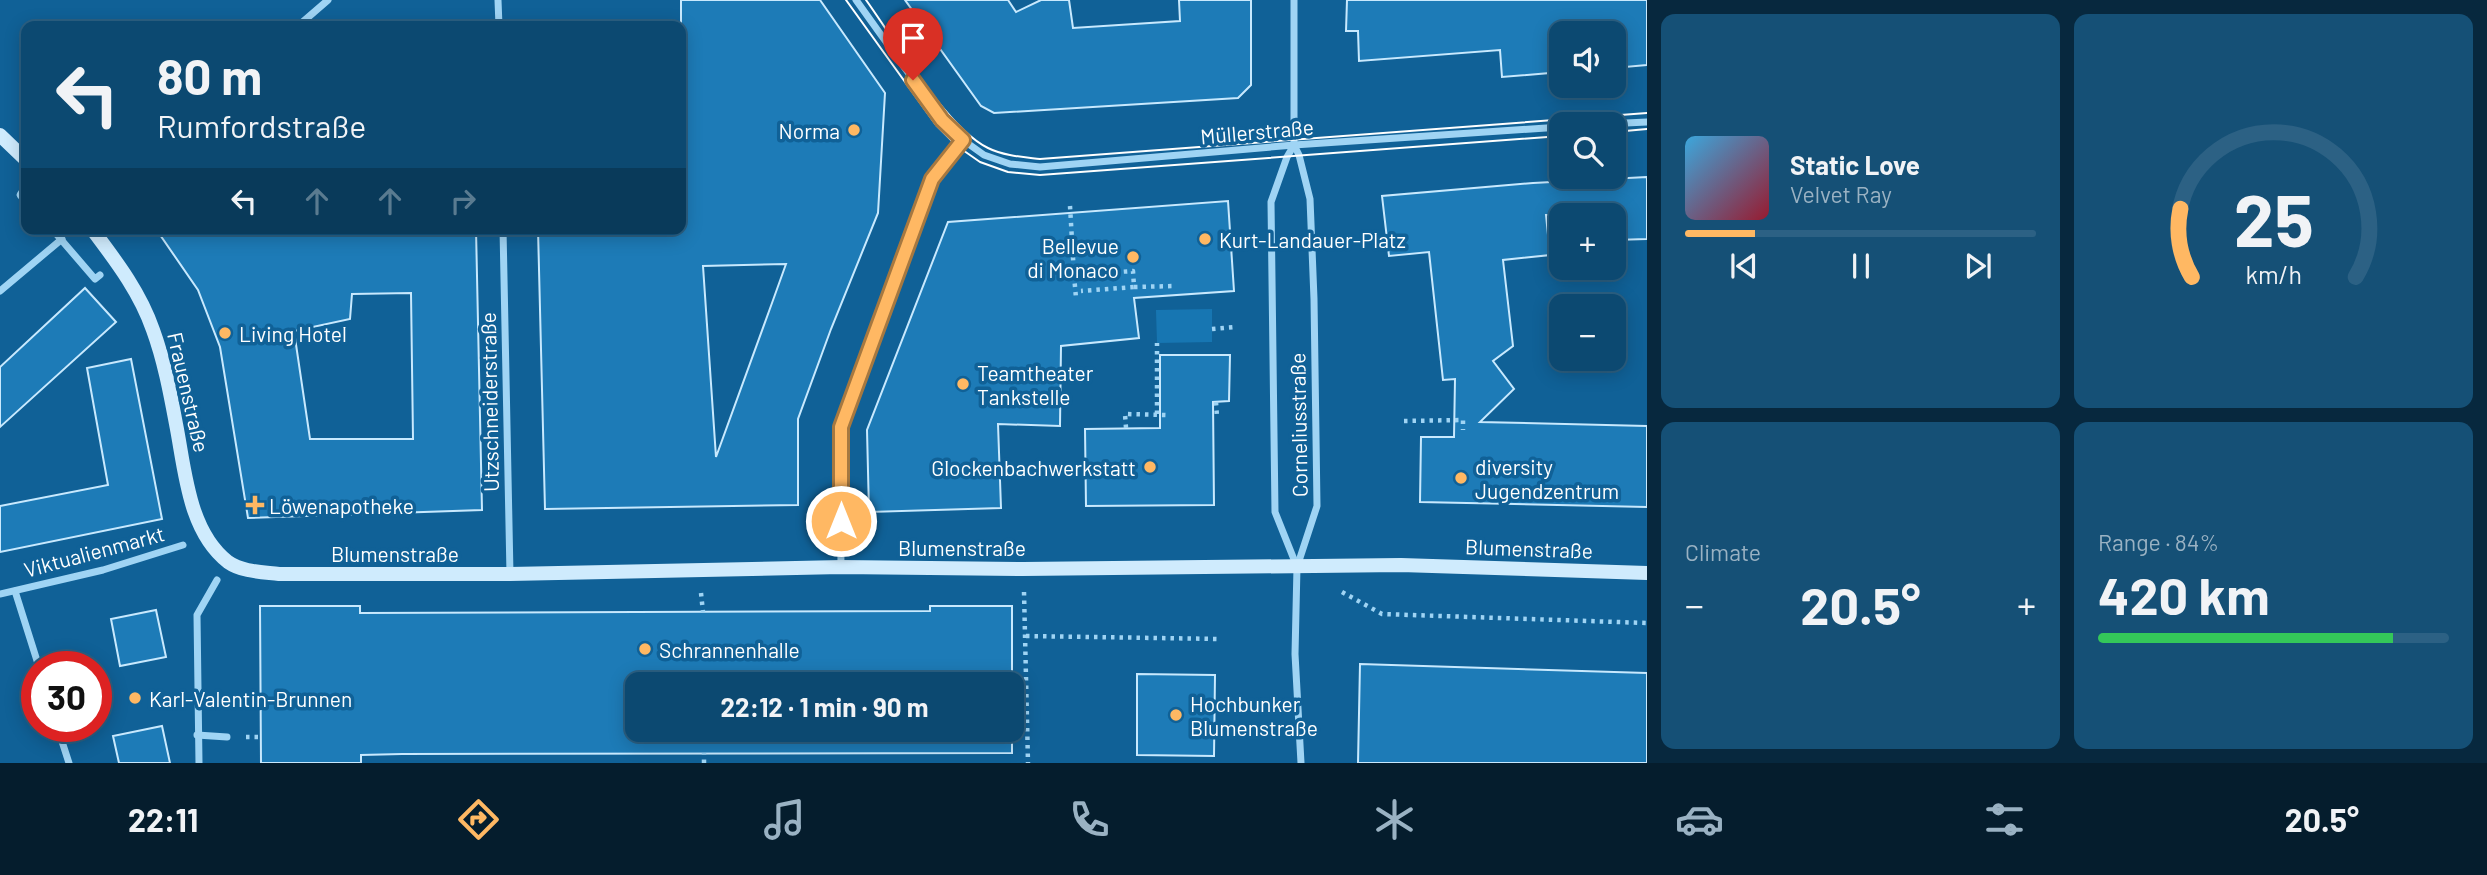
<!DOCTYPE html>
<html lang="en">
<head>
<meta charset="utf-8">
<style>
  :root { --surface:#0c4971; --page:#155076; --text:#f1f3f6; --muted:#9ab2c3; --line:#2c6184; --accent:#ffb863 }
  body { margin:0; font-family:Barlow,sans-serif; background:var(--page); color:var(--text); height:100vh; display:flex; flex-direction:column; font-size:26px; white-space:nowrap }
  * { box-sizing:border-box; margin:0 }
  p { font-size:23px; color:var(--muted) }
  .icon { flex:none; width:38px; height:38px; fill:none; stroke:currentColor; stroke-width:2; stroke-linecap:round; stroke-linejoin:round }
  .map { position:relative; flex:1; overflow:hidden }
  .sheet { display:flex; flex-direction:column; gap:14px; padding:14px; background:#07283e; width:840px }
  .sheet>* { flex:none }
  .hud { position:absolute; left:21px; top:21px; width:665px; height:214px; border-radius:14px; box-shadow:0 4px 18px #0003,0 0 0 2px var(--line); background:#0c4971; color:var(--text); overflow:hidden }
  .buttons { position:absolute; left:1549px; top:21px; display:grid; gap:14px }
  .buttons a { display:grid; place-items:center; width:77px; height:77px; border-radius:14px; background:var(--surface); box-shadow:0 4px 18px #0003,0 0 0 2px var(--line); font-size:35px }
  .speed { position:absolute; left:21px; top:651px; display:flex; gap:14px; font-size:35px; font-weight:700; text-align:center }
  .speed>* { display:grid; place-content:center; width:91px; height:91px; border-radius:50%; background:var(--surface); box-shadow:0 4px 18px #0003,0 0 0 2px var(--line); line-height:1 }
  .speed .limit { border:10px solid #d22; background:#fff; color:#111 }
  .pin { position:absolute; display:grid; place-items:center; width:60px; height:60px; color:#fff; margin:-72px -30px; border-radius:50% 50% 50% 0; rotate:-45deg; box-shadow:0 0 7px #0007 }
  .pin .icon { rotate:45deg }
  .me { position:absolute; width:77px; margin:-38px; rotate:0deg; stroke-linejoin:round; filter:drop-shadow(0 0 5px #0008) }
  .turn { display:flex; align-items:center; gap:24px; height:147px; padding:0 21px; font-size:32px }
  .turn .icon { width:91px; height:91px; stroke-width:2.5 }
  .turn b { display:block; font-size:49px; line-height:60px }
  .lanes { display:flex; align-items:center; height:66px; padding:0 21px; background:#0003; justify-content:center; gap:35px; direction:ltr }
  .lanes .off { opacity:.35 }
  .big { font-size:52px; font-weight:700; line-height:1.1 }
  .sheet .card { flex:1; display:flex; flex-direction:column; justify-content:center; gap:10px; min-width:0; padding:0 24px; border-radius:14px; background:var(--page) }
  .sheet .dial { align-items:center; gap:0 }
  .dial svg { height:182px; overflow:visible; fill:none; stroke:var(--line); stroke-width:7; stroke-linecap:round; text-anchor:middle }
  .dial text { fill:var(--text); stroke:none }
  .song { display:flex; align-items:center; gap:21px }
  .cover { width:84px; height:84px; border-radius:10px; background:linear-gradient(135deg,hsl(200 70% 55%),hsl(350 70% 35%)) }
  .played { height:7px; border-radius:4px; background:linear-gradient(90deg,var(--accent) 20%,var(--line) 20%) }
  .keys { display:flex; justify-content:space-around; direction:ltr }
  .heat { display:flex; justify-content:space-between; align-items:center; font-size:38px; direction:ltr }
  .charge { height:10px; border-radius:5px; background:linear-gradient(90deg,#34c759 84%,var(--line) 0) }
  .sheet .tiles { flex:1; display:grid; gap:14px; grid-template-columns:repeat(2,1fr) }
  .trip { position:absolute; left:625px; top:672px; width:399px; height:70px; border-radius:14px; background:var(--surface); box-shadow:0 4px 18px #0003,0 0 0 2px var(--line); font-weight:700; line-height:70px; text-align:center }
  .tab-bar { display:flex; height:112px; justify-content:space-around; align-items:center; background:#051d2d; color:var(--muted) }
  .tab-bar .icon { width:49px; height:49px }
  .tab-bar .active { color:var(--accent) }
  .tab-bar b { font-size:32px; color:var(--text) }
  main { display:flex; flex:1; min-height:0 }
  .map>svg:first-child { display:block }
  .green { fill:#1776b2 }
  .building { fill:#1d7bb7; stroke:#c8e9fe; stroke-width:2; fill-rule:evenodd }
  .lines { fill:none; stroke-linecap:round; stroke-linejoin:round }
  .path { stroke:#9fd4f4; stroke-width:4.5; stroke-dasharray:3.5 5; stroke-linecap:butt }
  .street { stroke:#9fd4f4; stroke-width:7 }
  .secondary { stroke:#cfebfd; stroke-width:14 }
  .tram { stroke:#fff; stroke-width:2 }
  .route-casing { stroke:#a67840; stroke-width:18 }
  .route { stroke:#ffb863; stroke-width:12 }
  .poi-dot { fill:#ffb863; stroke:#106197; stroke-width:2.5 }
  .labels { text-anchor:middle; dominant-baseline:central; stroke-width:7; stroke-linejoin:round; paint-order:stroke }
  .poi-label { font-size:21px; fill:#fff; stroke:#106197; text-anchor:start }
  .street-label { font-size:21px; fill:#fff; stroke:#106197 }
</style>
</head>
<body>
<main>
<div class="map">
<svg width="1647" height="763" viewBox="0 0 1647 763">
  <rect width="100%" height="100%" fill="#106197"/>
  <path class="green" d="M1212,309V342L1157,343L1156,310Z"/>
  <g class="building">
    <path d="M681,0H820L885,93L878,213L831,329L798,419V505L545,509L538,229H681ZM786,264L772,303L716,457L703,266Z"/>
    <path d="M905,0H1008L1016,12L1041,0H1069L1073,28L1180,21L1179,0H1251V85L1238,98L994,113L981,106Z"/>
    <path d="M1347,0H1647V65L1614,68V33H1561V72L1502,77L1500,50L1359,61L1358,31H1346Z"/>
    <path d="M1647,177V239L1614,240V215H1546L1550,255L1503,260L1513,346L1493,361L1514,389L1480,422L1647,426V507L1420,502L1421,437H1454L1455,379L1443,380L1429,252L1389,256L1382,196L1533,183Z"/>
    <path d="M1228,201L1234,291L1134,298L1139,338L1061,346L1060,426L998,424L1001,508L869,512L867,430L948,222Z"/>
    <path d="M156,229H476L482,510L248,518L220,347L198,290ZM411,293L413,439H310L294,331L350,319L352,294Z"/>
    <path d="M85,288L116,322L0,427V367Z"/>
    <path d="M1160,355H1230L1229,401L1213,402L1214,505L1086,506L1085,429L1160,428Z"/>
    <path d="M131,359L162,519L0,552V506L108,485L87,368Z"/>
    <path d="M260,606H360V613L930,611V606H1012V753L402,754L361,755V763H261ZM637,684H1012V730H637Z"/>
    <path d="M156,610L166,657L120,666L111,619Z"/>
    <path d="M1360,664L1647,673V763H1358Z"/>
    <path d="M1137,674L1215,675L1214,756L1137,755Z"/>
    <path d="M162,726L170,763H119L113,736Z"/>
  </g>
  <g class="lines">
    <g class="path">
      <path d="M1070,206L1074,275L1133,271L1134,287L1081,291"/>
      <path d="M1074,275L1076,298"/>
      <path d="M1134,287L1175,286"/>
      <path d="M1212,329L1235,327"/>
      <path d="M1216,402L1217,417"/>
      <path d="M1157,414V343"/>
      <path d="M1404,421L1463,420V430"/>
      <path d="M1126,428L1125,414L1167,415"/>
      <path d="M1024,592L1028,763"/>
      <path d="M1342,592L1382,614L1647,623"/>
      <path d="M701,593L703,612"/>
      <path d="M1026,636L1221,639"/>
      <path d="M246,737H260"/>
      <path d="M704,763V753"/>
    </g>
    <g class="street">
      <path d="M498,0L499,26"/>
      <path d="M856,0L942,120L963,140L984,155L1010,164L1040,167L1294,145L1561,127"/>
      <path d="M1294,0V145L1299,155L1310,199L1314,299L1317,506L1297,567L1295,654L1301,763"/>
      <path d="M298,26L328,0"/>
      <path d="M1605,124L1647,122"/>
      <path d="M1294,145L1287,157L1271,202L1275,512L1297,567"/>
      <path d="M24,189L20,195L26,202"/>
      <path d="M52,229L95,279L100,275"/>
      <path d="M503,229L510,574"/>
      <path d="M0,291L62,239"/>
      <path d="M841,567L840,427L932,179L963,140"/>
      <path d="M15,591L39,667"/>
      <path d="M0,594L103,570L183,545"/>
      <path d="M57,726L69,763"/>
      <path d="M197,735L227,737"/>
      <path d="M199,763L197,615L217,580"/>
    </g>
    <g class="secondary">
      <path d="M0,135L26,160"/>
      <path d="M92,229C116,261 140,292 153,330C164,360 170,392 176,424C185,469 188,531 228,562C242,572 263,572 279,574H510L841,567L1023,569L1401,565L1647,573"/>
    </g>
    <g class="tram">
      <path d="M846,0L936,125L957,146L980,162L1008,172L1040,175L1561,136"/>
      <path d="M866,0C894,39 947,128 988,148C1004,156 1023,157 1040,159L1647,113"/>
      <path d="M1614,132L1647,129"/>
    </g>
  </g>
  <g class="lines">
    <g class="route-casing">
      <path id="route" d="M841,521V427L932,179L963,140L942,120L913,80"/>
    </g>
    <use href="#route" class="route"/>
  </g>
  <g class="poi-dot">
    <circle cx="854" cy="130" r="7"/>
    <circle cx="1205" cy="239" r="7"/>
    <circle cx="1133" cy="257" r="7"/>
    <circle cx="225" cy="333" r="7"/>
    <circle cx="963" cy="384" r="7"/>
    <circle cx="1150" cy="467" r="7"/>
    <circle cx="1461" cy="478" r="7"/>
    <path d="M251.5 494.5h7v7h7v7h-7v7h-7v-7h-7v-7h7z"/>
    <circle cx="645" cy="649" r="7"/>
    <circle cx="135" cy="698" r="7"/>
    <circle cx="1176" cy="715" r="7"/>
  </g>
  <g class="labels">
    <g class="poi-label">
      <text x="840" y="130" text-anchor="end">Norma</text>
      <text x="1219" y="239">Kurt-Landauer-Platz</text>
      <text x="1119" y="245" text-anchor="end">Bellevue<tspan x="1119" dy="24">di Monaco</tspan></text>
      <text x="239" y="333">Living Hotel</text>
      <text x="977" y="372">Teamtheater<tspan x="977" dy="24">Tankstelle</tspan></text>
      <text x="1475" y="466">diversity<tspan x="1475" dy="24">Jugendzentrum</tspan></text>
      <text x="1136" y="467" text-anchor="end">Glockenbachwerkstatt</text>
      <text x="269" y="505">Löwenapotheke</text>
      <text x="659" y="649">Schrannenhalle</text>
      <text x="149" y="698">Karl-Valentin-Brunnen</text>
      <text x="1190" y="703">Hochbunker<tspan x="1190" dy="24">Blumenstraße</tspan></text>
    </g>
    <g class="street-label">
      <text transform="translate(1257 131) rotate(-5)">Müllerstraße</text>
      <text transform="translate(189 392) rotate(77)">Frauenstraße</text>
      <text transform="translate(489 402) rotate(-91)">Utzschneiderstraße</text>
      <text transform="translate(1298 425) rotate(-91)">Corneliusstraße</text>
      <text x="962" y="547">Blumenstraße</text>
      <text transform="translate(1529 548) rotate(2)">Blumenstraße</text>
      <text transform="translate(94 551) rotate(-15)">Viktualienmarkt</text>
      <text x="395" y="553">Blumenstraße</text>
    </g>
  </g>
</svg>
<div class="buttons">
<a><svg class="icon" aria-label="sound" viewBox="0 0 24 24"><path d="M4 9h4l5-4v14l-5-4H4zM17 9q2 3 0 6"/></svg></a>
<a><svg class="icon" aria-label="search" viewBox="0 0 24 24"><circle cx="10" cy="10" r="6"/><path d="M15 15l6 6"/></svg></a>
<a>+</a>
<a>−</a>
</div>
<div class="speed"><div class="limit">30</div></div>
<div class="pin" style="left:913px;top:80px;background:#d93025"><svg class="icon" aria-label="arrive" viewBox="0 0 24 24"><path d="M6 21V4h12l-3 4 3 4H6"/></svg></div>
<svg class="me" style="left:841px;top:521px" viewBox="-20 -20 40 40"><circle r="17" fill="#ffb863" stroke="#fff" stroke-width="3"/><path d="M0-11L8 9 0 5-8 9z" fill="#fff"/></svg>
<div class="trip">22:12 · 1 min · 90 m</div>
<div class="hud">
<div class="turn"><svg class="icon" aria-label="left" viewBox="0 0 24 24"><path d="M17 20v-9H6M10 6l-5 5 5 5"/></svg><div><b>80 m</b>Rumfordstraße</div></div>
<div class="lanes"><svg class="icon" aria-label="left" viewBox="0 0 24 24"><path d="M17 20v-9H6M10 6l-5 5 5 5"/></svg><svg class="icon off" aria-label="ahead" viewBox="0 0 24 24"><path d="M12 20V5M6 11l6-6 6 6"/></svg><svg class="icon off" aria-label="ahead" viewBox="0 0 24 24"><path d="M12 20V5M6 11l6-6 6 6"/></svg><svg class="icon off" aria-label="right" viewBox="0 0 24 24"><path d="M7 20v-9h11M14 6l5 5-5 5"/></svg></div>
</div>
</div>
<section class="sheet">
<div class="tiles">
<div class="card">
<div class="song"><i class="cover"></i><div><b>Static Love</b><p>Velvet Ray</p></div></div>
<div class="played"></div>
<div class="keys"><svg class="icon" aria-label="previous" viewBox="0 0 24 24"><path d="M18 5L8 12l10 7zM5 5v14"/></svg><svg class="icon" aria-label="pause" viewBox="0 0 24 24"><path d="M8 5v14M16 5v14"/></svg><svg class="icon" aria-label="next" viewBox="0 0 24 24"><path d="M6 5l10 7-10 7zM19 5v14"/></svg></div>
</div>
<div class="card dial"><svg viewBox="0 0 100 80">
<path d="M14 69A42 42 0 1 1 86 69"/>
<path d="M14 69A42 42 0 0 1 9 39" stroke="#ffb863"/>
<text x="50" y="56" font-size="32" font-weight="700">25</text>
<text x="50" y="72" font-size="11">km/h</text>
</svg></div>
<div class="card"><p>Climate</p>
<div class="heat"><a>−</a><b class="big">20.5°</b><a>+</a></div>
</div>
<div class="card"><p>Range · 84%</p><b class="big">420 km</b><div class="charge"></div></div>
</div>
</section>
</main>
<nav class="tab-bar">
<b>22:11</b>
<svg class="icon active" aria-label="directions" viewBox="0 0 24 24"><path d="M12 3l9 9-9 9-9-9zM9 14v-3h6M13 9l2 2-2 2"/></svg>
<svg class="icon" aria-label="music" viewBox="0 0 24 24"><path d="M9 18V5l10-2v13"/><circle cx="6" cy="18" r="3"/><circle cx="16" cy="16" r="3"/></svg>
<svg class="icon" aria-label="phone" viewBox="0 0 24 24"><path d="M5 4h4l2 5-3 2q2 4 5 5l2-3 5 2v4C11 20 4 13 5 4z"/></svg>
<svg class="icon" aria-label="climate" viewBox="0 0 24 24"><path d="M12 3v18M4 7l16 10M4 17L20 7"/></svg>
<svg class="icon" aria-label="car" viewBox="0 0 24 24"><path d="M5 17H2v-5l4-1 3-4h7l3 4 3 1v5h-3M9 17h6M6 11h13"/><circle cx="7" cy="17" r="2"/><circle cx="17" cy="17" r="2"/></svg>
<svg class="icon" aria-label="filters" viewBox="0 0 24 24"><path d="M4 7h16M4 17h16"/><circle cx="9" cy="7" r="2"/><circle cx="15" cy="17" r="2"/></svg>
<b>20.5°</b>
</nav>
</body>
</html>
